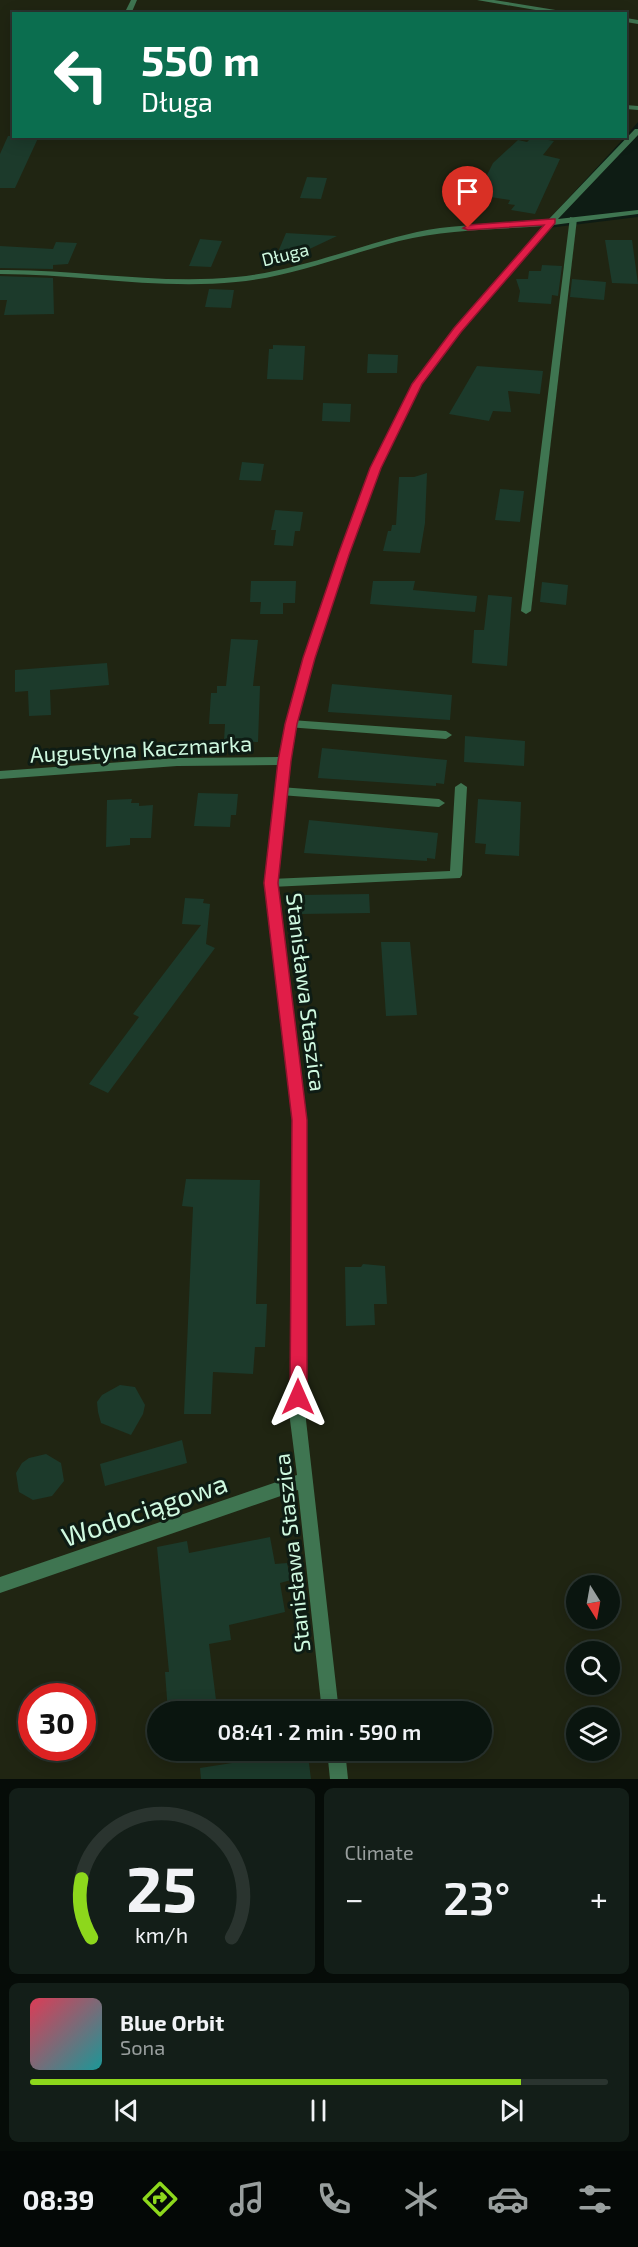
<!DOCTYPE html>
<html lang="en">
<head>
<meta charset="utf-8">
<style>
  :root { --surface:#0a150f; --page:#131e18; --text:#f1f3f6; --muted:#999f9e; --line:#2a342f; --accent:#8dd71c }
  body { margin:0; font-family:"Exo 2",sans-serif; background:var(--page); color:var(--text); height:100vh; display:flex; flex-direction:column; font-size:22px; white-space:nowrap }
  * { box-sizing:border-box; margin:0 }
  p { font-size:20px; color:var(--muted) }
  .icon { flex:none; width:33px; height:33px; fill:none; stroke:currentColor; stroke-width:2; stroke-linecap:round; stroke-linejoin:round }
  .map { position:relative; height:1779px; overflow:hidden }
  .panel { display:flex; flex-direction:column; gap:9px; padding:9px; background:#060c08; flex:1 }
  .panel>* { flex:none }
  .hud { position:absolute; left:12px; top:12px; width:615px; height:126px; border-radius:0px; box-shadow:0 3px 15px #0003,0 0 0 2px var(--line); background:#0b6e4f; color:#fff; overflow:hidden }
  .needle { width:39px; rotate:169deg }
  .fabs { position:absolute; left:566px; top:1575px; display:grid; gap:12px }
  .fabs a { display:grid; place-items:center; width:54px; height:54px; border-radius:50%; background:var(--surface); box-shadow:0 3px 15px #0003,0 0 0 2px var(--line); font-size:30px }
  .speed { position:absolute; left:18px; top:1683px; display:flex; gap:12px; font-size:30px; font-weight:700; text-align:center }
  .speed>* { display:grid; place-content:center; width:78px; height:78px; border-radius:50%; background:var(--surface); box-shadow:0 3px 15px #0003,0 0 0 2px var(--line); line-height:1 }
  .speed .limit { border:9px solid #d22; background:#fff; color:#111 }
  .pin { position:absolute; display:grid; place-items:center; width:51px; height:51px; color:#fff; margin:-62px -26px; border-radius:50% 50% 50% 0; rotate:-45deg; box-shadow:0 0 6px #0007 }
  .pin .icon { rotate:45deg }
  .me { position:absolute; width:66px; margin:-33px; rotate:0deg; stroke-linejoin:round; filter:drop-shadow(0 0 4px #0008) }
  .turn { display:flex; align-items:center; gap:21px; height:126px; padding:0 30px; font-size:27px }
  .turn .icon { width:78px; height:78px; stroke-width:2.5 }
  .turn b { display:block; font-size:42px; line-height:51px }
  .big { font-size:45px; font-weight:600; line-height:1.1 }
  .panel .widget { flex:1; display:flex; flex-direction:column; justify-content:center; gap:9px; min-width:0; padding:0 21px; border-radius:9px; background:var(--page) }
  .panel .dial { align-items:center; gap:0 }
  .dial svg { height:156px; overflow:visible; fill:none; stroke:var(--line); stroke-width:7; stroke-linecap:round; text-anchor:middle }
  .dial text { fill:var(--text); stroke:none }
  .song { display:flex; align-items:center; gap:18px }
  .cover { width:72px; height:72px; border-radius:9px; background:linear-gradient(135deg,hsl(350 70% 55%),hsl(180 70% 35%)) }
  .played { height:6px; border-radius:3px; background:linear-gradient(90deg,var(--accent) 85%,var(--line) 85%) }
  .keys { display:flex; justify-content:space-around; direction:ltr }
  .heat { display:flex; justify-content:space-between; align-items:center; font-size:33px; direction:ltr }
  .panel .tiles { flex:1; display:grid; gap:9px; grid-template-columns:1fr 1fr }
  .widget:last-child { grid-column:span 2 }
  .trip { position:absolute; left:147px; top:1701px; width:345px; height:60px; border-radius:30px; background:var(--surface); box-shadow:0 3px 15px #0003,0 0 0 2px var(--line); font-weight:600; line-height:60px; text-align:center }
  .tab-bar { display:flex; height:96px; justify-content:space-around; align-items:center; background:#040806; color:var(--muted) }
  .tab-bar .icon { width:42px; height:42px }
  .tab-bar .on { color:var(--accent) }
  .tab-bar b { font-size:27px; color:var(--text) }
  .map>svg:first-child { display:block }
  .green { fill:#202512; fill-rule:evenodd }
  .building { fill:#1c3a2b }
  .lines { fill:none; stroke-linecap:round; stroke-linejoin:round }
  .lane { fill:#3f7551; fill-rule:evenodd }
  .street { fill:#3f7551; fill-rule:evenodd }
  .route { fill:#e11d48; stroke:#92132f; stroke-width:1.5 }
  .labels { text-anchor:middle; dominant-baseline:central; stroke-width:6; stroke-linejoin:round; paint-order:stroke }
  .far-street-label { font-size:18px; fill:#cff9e0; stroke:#0e1c14 }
  .street-label { font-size:22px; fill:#cff9e0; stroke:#0e1c14 }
  .near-street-label { font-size:27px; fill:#cff9e0; stroke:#0e1c14 }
</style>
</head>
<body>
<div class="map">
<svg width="638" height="1779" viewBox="0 0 638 1779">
  <rect width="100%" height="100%" fill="#0e1c14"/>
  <path class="green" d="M0,0H638V122L626,136V14H14V136L625,137L540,229L638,217V1779H0ZM576,1586H609V1618H576ZM576,1652H609V1684H576ZM32,1696H82V1748H32ZM158,1712H482V1750H158ZM576,1718H609V1750H576Z"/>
  <g class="building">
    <path d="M8,136H39L15,188H0V154Z"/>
    <path d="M532,137L554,141L543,155L560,159L535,214L511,210L515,205L508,204L510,200L477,195L493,163L518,140L527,142Z"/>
    <path d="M307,177L327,178L321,199L300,198Z"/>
    <path d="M286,233L337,236L301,253L278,252Z"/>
    <path d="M200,239L222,241L211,267L189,266Z"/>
    <path d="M605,240H632L638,284L612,283Z"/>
    <path d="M56,242L77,243L68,264L53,265V269L0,268V246L53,249Z"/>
    <path d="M542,265L562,266L558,296L552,295L551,304L518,302L520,291L516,279H528L529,271H541Z"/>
    <path d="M0,276L53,278L54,314L4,315L7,300H0Z"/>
    <path d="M572,279L606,282L604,300L570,297Z"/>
    <path d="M209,289L234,290L231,308L205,307Z"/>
    <path d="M273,345L305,346L303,380L267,379L269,349H273Z"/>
    <path d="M368,354L398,355L397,373H367Z"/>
    <path d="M477,366L543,371L540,394L508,391L511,412L493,411L489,421L449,414Z"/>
    <path d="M323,403L351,404L350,422L322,421Z"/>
    <path d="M242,462L264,464L261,481L239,480Z"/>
    <path d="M427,473L425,523L420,553L383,551L388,531H391L392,525H396L399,477H414Z"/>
    <path d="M500,489L524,491L520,522L495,520Z"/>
    <path d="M275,510L303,512L300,531H295L293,546L274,545L276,530H271Z"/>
    <path d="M251,581H296L295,603H283V614H260L261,602H250Z"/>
    <path d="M373,581H415L413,590L477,596L475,612L370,604Z"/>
    <path d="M542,582L568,585L566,605L540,602Z"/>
    <path d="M488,595L512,597L507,666L472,663L474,630H484Z"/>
    <path d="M231,639L258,640L253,686H260L258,742L224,741L225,724H209L211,693H217V686H226Z"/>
    <path d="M107,663L109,685L50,690L51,715L29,716L28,691L15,692V670Z"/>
    <path d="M332,684L452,695L450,720L328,712Z"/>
    <path d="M465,736L525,741L524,766L464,762Z"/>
    <path d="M322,748L447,760L444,784L436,783V786L318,778Z"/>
    <path d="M198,793L238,794L236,815H231L230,827L194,826Z"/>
    <path d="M132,799L131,803H139V806L153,805L151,838H130V845L106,847L107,800Z"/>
    <path d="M478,799L521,802L519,856L485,854L486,844L475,843Z"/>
    <path d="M309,820L438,833L435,859L427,858V861L304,853Z"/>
    <path d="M369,894L370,913L301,914L300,895Z"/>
    <path d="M185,898L204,899L203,903L210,904L206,944L215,948L108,1093L89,1084L139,1017L133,1014L201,925L182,924Z"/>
    <path d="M381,942H410L417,1015L386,1016Z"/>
    <path d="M186,1179L260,1180L256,1304H267L265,1347H255L253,1374L213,1372L211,1414H184L193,1207L182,1206Z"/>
    <path d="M363,1264L385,1266L387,1304H374L375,1325L346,1326L345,1267H361Z"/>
    <path d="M120,1385L135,1387L145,1405L143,1414L131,1435L101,1423L98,1412L97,1402L102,1395Z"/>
    <path d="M182,1440L187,1463L105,1486L100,1464Z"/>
    <path d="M46,1454L61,1463L64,1481L52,1496L33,1500L19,1492L16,1473L22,1463L29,1458Z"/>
    <path d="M270,1537L275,1564L287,1563L291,1580L280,1583L285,1612L229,1625L231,1640L209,1644L216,1700L195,1704V1712H168L165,1672H169L157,1547L187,1541L189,1553Z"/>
    <path d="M308,1756L311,1779H201L200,1768L271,1757L272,1762Z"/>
  </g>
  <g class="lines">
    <g class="lane">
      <path d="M131,0H137L131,14H124Z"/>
      <path d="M626,105L638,106V110L626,109Z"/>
      <path d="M570,217L577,219L531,611L526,614L521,611Z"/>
      <path d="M291,720L446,731L452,735L446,739L287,727L285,724Z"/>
      <path d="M461,783L467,787L462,875L460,878L271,887L265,883L271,879L450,871L455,787Z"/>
      <path d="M280,787L439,799L445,803L439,807L280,795L274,791Z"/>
    </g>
    <g class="street">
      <path d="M477,0H494L580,14H559Z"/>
      <path d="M626,18L638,20V24L626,22Z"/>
      <path d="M635,129H638V135L558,219L638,210V214L553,225L460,332L421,384L381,468L348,555L314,659L297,724L286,791L277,883L306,1120V1420L339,1712H322L298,1490L0,1593V1577L297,1475L290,1420L292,1120L265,883L279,765L177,766L0,779V771L177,758L280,757L285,724L304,659L338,555L371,468L413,384L454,328L544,226C495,230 447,229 399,241C345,255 292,277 236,282C158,290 79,274 0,274V270C79,269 158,285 236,277C298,271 356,246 417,232C460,223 505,225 548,220Z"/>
      <path d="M327,1750H345L348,1779H330Z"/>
    </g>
  </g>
  <path class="route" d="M552,219H555V223L461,332L422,384L381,468L349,555L315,658L297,724L291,761L278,883L307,1120V1397L304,1402L298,1405L292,1402L290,1397L292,1120L264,883L278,761L285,724L303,658L338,555L370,468L412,384L454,328L544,225L468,230L463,228L468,225Z"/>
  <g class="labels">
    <g class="far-street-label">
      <text transform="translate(285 254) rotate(-14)">Długa</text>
    </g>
    <g class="street-label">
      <text transform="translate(141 748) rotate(-3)">Augustyna Kaczmarka</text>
      <text transform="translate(307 992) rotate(83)">Stanisława Staszica</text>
      <text transform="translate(291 1553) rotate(-96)">Stanisława Staszica</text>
    </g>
    <g class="near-street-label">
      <text transform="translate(144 1509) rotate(-19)">Wodociągowa</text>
    </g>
  </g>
</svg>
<div class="fabs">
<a><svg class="needle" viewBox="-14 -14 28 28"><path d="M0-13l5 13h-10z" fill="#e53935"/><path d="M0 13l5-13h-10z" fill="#999f9e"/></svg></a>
<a><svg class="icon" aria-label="search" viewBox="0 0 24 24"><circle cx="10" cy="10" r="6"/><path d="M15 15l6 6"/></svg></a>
<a><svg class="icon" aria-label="layers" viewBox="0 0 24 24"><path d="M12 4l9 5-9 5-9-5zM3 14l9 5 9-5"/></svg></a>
</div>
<div class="speed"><div class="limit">30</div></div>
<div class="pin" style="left:468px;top:228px;background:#d93025"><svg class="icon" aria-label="arrive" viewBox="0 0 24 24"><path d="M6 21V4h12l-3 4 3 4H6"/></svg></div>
<svg class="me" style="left:298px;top:1397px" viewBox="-20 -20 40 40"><path d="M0-17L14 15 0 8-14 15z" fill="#e11d48" stroke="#fff" stroke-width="4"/></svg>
<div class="trip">08:41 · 2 min · 590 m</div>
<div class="hud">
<div class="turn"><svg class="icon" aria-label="left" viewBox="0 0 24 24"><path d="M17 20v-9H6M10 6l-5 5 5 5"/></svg><div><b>550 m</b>Długa</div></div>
</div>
</div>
<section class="panel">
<div class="tiles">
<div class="widget dial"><svg viewBox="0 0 100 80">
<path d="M14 69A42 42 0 1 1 86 69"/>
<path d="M14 69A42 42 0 0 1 9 39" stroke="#8dd71c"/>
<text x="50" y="56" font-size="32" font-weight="700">25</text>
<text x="50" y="72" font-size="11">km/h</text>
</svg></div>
<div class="widget"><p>Climate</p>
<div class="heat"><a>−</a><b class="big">23°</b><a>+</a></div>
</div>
<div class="widget">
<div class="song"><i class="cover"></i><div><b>Blue Orbit</b><p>Sona</p></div></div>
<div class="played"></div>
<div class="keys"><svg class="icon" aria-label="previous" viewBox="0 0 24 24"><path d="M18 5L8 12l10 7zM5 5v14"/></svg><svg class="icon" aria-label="pause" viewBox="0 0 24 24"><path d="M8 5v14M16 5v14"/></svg><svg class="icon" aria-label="next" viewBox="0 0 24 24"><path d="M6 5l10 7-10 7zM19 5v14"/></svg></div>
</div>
</div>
</section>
<nav class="tab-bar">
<b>08:39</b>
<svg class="icon on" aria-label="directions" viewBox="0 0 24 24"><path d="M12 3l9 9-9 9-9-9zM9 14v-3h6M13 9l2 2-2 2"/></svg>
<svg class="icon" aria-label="music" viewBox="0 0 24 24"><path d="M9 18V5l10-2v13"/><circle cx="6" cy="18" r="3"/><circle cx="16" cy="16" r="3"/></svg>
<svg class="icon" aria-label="phone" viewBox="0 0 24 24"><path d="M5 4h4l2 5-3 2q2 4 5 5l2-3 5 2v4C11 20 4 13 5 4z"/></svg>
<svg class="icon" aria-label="climate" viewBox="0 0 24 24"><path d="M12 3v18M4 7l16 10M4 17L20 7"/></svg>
<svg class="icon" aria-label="car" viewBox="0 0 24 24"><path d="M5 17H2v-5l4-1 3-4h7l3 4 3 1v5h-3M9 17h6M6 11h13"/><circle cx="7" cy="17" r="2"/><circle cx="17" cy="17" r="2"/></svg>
<svg class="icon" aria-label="filters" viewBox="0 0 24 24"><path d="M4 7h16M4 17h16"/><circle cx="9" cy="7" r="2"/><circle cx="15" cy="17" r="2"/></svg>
</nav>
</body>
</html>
